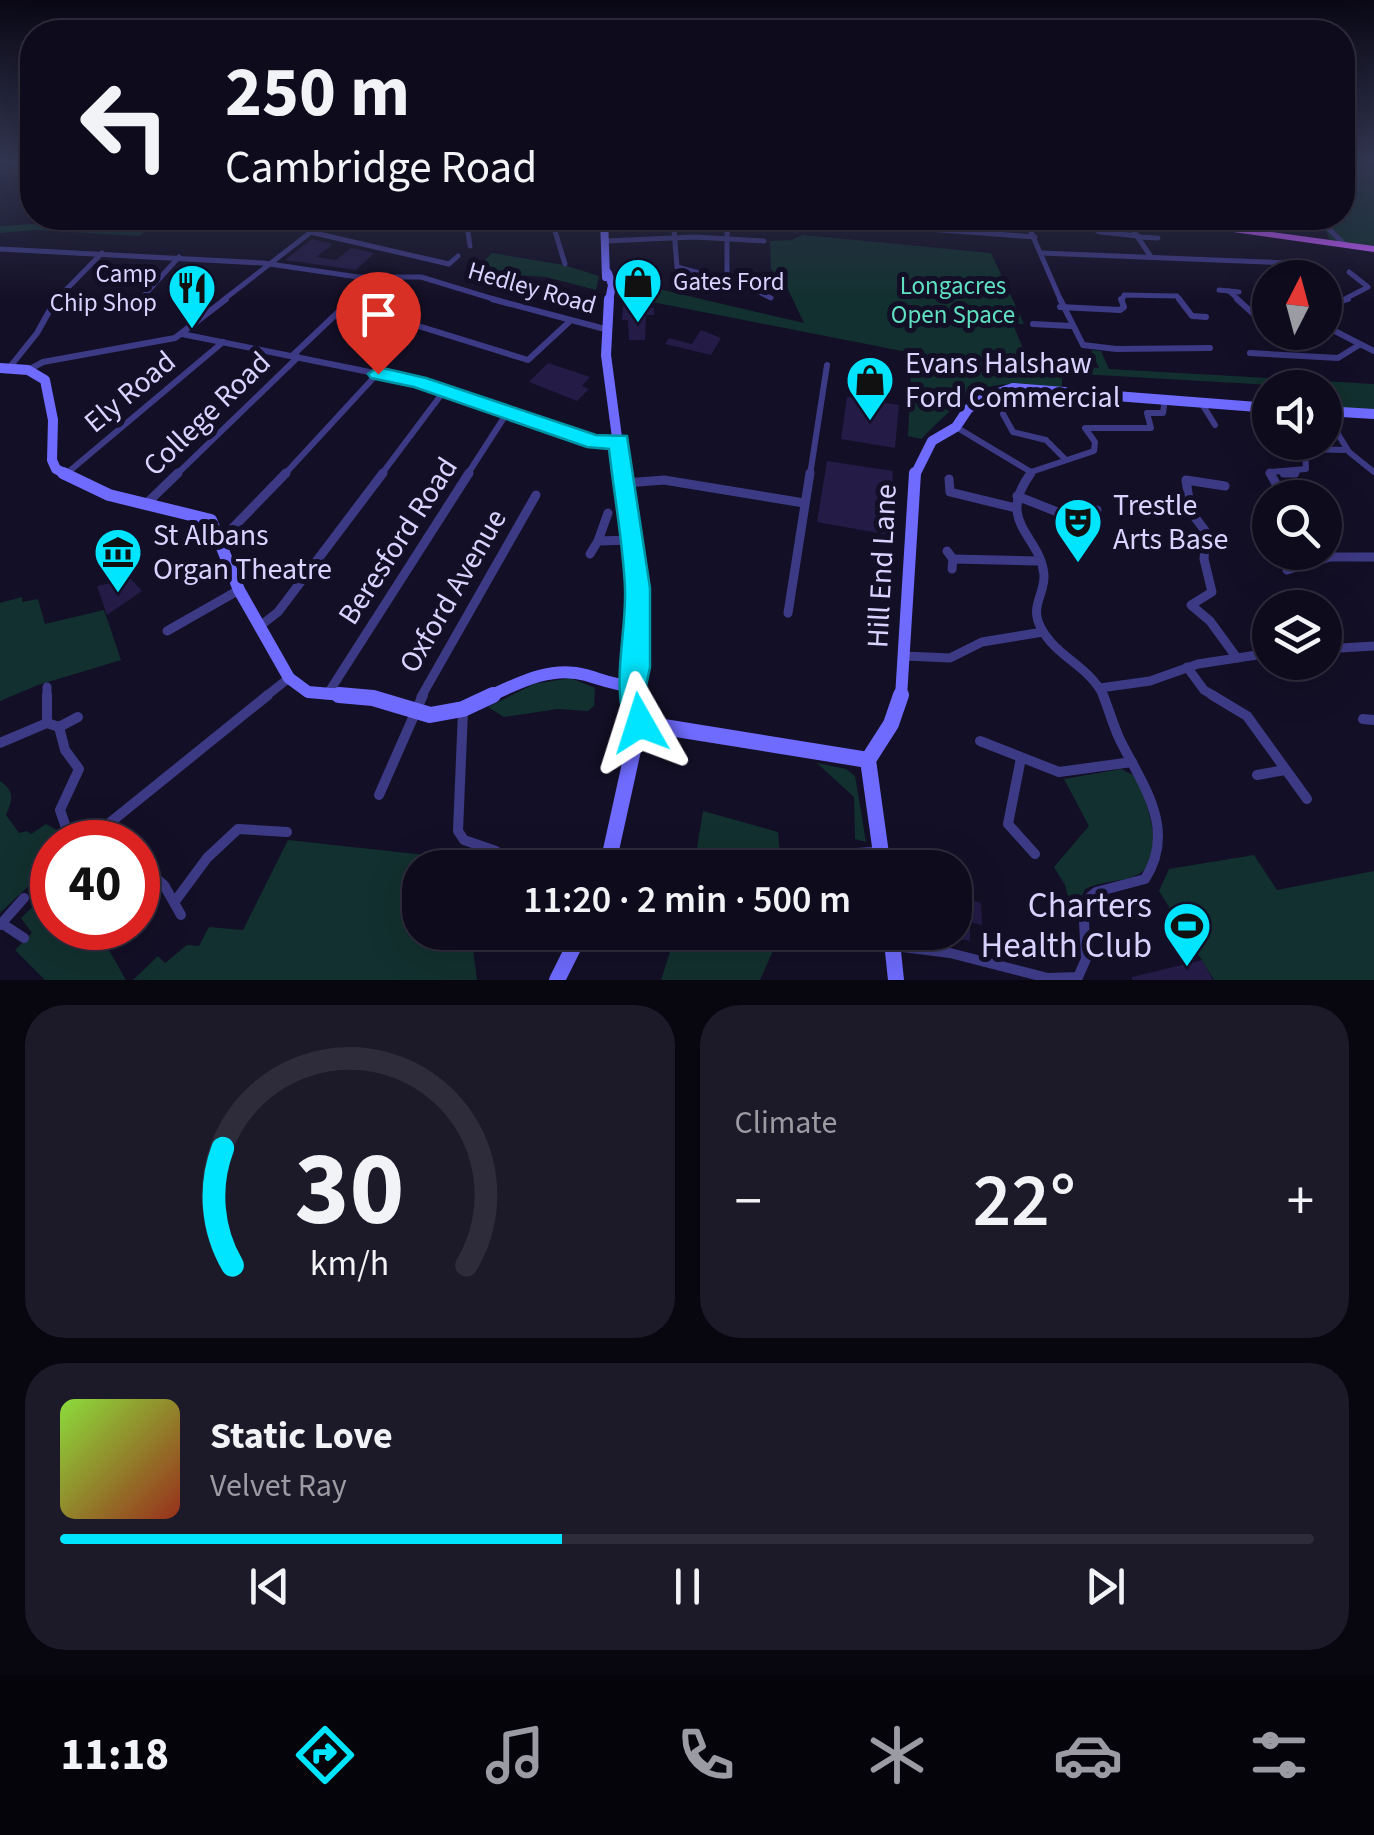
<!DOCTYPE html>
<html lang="en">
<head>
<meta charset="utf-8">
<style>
  :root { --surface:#0e0b1c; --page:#1c1929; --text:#f1f3f6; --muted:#9b9ba3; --line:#2e2b3b; --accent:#00e5ff }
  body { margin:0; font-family:"Source Sans 3",sans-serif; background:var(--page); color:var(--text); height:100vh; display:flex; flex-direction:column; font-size:38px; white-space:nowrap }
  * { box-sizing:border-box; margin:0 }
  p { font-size:32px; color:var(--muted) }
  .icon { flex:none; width:55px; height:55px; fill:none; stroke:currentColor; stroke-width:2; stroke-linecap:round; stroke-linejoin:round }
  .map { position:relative; height:980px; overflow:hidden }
  .details { display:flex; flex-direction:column; gap:25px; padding:25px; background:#08060f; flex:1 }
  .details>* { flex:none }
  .banner { position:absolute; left:20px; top:20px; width:1335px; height:210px; border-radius:40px; box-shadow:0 10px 40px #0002,0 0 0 2px var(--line); background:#0e0b1c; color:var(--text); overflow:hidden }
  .needle { width:65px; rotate:6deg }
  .buttons { position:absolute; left:1252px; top:260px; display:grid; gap:20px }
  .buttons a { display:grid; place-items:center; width:90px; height:90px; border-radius:50%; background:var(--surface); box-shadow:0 10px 40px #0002,0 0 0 2px var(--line); font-size:50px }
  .speed { position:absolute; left:30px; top:820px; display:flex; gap:20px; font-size:50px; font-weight:700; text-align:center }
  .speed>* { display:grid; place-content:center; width:130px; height:130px; border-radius:50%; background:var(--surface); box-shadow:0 10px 40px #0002,0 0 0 2px var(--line); line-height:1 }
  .speed .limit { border:15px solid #d22; background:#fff; color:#111 }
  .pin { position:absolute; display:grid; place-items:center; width:85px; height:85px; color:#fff; margin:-102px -42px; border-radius:50% 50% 50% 0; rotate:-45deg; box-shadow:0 0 10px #0007 }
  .pin .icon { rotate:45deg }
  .me { position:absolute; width:110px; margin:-55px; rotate:354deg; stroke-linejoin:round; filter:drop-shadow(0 0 8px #0008) }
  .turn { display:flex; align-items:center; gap:35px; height:210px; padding:0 40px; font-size:45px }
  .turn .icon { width:130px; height:130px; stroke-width:2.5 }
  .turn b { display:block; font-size:70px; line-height:85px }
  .big { font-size:75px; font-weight:600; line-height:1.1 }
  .details .card { flex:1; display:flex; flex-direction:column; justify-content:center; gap:15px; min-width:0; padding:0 35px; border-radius:40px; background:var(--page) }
  .details .dial { align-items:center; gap:0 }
  .dial svg { height:260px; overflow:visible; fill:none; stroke:var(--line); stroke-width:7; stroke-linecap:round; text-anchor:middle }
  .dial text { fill:var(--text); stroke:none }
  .song { display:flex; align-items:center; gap:30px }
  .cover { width:120px; height:120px; border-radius:15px; background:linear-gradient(135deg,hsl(90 70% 55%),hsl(10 70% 35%)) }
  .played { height:10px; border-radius:5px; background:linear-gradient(90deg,var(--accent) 40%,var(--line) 40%) }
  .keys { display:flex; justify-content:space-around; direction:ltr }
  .heat { display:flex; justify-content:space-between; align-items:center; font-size:55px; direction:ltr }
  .details .tiles { flex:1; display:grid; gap:25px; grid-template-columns:1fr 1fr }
  .card:last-child { grid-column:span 2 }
  .trip { position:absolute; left:402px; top:850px; width:570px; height:100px; border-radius:40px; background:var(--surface); box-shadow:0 10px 40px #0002,0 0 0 2px var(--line); font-weight:600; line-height:100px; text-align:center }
  .menu { display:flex; height:160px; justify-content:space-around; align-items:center; background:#06040b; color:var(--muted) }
  .menu .icon { width:70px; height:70px }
  .menu .current { color:var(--accent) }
  .menu b { font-size:45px; color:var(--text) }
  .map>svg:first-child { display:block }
  .green { fill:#12302f }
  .building { fill:#241b47 }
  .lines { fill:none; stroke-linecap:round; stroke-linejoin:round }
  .street-far3 { stroke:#3d3a85; stroke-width:5 }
  .street-far2 { stroke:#3d3a85; stroke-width:6 }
  .street-far1 { stroke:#3d3a85; stroke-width:9 }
  .street { stroke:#3d3a85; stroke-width:10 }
  .secondary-far3 { stroke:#6f6bff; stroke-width:8 }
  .secondary-far2 { stroke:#6f6bff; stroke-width:10 }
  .secondary-far1 { stroke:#6f6bff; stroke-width:12 }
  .secondary { stroke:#6f6bff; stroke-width:16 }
  .primary { fill:#c25bff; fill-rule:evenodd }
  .route { fill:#00e5ff; stroke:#0095a6; stroke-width:2.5 }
  .labels { text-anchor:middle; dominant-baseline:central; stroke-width:10; stroke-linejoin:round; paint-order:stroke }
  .far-poi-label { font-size:25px; fill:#d9d4ff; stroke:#130f26; text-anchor:end }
  .far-park-label { font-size:25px; fill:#5fe0c0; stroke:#130f26 }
  .far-street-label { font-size:25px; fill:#d9d4ff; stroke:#130f26 }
  .poi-label { font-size:30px; fill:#d9d4ff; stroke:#130f26; text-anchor:start }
  .street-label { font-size:30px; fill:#d9d4ff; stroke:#130f26 }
  .near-poi-label { font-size:35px; fill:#d9d4ff; stroke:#130f26; text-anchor:end }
</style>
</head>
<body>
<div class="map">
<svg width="1374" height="980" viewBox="0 0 1374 980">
  <rect width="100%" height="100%" fill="#130f26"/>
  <g class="green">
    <path d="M1343,164H1374V247L1330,240L1320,218H1342Z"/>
    <path d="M136,218L144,219L150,226L139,236L35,230L0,233V226Z"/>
    <path d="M803,235L991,253L1024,324H1013L1028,361L1099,368L1091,350L1101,351L1109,369L1374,384V410L1325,408V388L1062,373V388C1042,388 1018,383 999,385C970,387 940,421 921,439L908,436L912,353L616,295V279L804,323L785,283L771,269L770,241L791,240Z"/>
    <path d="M492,253L564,265L599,276L596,290L546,277L473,272Z"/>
    <path d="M22,597V602L38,599L45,624L104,610L121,660L38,685L0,701V603Z"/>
    <path d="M570,678L595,688L594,706L588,711L557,709L504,717L488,707L534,684Z"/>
    <path d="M817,763L846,769L855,776L866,842L855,839L854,797Z"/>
    <path d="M1121,769L1137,777C1145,799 1169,857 1139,874C1123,883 1102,880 1085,889L1073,915L1065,885L1054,867L1089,826L1064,779Z"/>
    <path d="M0,781C15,792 13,799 6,815L19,833L27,831L31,834L46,824L60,832V842H52V864L0,913Z"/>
    <path d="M703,811L778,832L781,867H694Z"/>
    <path d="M288,840L462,859L463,867L420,868V932L471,933L477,980H133L158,956L165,963L187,945L199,946L209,927L243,930Z"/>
    <path d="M1254,855L1277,890L1374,871V980H1214L1159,891L1169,869Z"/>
    <path d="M46,894L52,906V928H84L93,936L98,931L126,980H45L15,950L32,933L21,918Z"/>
    <path d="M676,933V932L781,933L760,980H661Z"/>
  </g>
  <g class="building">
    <path d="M312,239L333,244L316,257L336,260L351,248L374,253L356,270L285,260Z"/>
    <path d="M635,304V308H654V315H646L645,340H629L628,320H622L623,306Z"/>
    <path d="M701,330L721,338L711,355L665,344L669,338L692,344Z"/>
    <path d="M548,363L590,377L582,386L589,389L577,401L529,382Z"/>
    <path d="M847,397L899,405L895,448L841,439Z"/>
    <path d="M827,461L893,471L889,535L817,522Z"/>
    <path d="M131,579L142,591L107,615L97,586Z"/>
    <path d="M955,878L969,881L970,900L981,903L982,925L970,922V941L955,938Z"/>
    <path d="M1202,960L1213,980H1132V977Z"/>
  </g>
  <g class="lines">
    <g class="street-far3">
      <path d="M466,218L470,246"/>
      <path d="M551,218L565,264"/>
      <path d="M673,218L677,267L714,277L727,276V228L701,218"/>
      <path d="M1025,218L1061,301"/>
      <path d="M1318,218L1345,245"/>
      <path d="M1087,225L1100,232L1138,236"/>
      <path d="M1131,227L1151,257"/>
      <path d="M796,230V222L807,220L1035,237"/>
      <path d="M310,232L449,264L458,256"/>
      <path d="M1138,237L1158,238"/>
      <path d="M606,241L695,237L764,241"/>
      <path d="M0,249L263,263L358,277H421L500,301"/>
      <path d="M1042,253L1289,263"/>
      <path d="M727,276L771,298"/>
      <path d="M1219,290L1239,292"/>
      <path d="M1229,291L1240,301"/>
      <path d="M55,301L102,253"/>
      <path d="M139,301L179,257"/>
      <path d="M222,301L329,218"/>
      <path d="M350,301L374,278"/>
      <path d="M1122,301L1124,295L1177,296L1181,301"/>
      <path d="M1341,301L1368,287L1349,272"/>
    </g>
    <g class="street-far2">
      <path d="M492,299L605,329"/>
      <path d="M1060,299L1083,345L1116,349L1210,348"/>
      <path d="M1179,299L1192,316L1206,317"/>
      <path d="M1237,299L1258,318H1270"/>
      <path d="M1338,302L1348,299"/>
      <path d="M1060,307L1120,310L1124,307L1121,299"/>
      <path d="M133,310L140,299"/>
      <path d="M335,316L415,325L528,360L569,322"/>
      <path d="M1033,324L1071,326"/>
      <path d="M1325,326L1374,351"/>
      <path d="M182,334L419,382L589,440L619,441"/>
      <path d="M1250,353L1338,358L1359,345"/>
      <path d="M292,356L352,299"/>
      <path d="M9,368L37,333L56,299"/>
      <path d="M28,370L43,362L175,338L226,299"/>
      <path d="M1202,404L1215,425"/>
      <path d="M1325,413L1349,452L1374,472"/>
      <path d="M1003,414L1013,432L1046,440L1065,459"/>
      <path d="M956,427L1031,472L1029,475"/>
      <path d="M1031,472L1094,451L1095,442L1085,428H1151L1147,413H1163L1164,406"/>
      <path d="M66,474L223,342"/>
      <path d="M176,475L298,357"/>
      <path d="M284,475L378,373"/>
      <path d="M381,475L444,391"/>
      <path d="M467,475L507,413"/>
      <path d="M810,475L827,365"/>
      <path d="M1272,475L1270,472L1306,469L1305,449L1344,450"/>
    </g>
    <g class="street-far1">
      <path d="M1031,473C994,523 1041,535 1044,575C1045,595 1029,606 1041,628C1056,657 1091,667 1104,697"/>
      <path d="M1270,473L1284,498"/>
      <path d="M1284,473H1295"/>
      <path d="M949,479L950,492L1016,508"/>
      <path d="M626,483L664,480L804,503"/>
      <path d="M1225,486L1186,480L1191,512L1206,532L1204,559L1212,592L1191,605L1210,621L1237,658"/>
      <path d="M1017,496L1065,515L1097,510"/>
      <path d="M147,503L178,473"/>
      <path d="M222,539L286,473"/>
      <path d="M598,541L608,513"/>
      <path d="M947,551L953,559L952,569"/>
      <path d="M1286,553L1300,565"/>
      <path d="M590,554L598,541L634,540"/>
      <path d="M953,559L1038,561"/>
      <path d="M1287,570L1330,557H1374"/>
      <path d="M788,613L810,473"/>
      <path d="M260,626L278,612L383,473"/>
      <path d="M167,631L239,590"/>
      <path d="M1325,649L1374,646"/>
      <path d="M905,656L950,658L982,642L1043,632"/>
      <path d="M1187,667L1204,690L1216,697"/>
      <path d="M47,687V697"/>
      <path d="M1100,688L1150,681L1198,664L1270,653"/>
      <path d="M327,695L469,473"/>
      <path d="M265,697L289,678"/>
      <path d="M421,697L536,495"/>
    </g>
    <g class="street">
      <path d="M47,695V723L59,727L65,750L79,769L60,810L71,842"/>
      <path d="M1212,695L1247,716L1307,799"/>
      <path d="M463,711L458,831L464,840L496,851"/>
      <path d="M1363,719L1374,720"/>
      <path d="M59,727L78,717"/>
      <path d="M980,741L1059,772L1132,762"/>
      <path d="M0,743L47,723"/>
      <path d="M1021,758L1008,824L1035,854"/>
      <path d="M1257,775L1285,770"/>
      <path d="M379,795L423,695"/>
      <path d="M100,831L111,842"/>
      <path d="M86,842L268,695"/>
      <path d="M138,863L164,885L181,915"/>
      <path d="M843,868L857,853L881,851"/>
      <path d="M176,900L207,858L238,829L287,832"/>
      <path d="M1,923L24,938"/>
      <path d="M0,925L24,898"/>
      <path d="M895,946L950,953L1048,978L1078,977L1086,959L1083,903L1096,892L1145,879C1177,829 1143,786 1120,740C1113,725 1109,710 1103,695"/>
    </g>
    <g class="secondary-far3">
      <path d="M604,218L606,277"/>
      <path d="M608,273L612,285L609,301"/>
    </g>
    <g class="secondary-far2">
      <path d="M609,299L606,355L622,475"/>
      <path d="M0,368L28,370L45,380L53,420L52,460L56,469L68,475"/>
      <path d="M1325,411L1374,414"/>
      <path d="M915,475L932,441L956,427L968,409L984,398L1013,388L1270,408"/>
    </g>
    <g class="secondary-far1">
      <path d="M63,473L109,495L211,520L239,590L289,678L308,692L366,697"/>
      <path d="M622,473L638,588L634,697"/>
      <path d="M488,697C518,683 552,665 586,675C603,680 613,685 632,686"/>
      <path d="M901,697L915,473"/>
    </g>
    <g class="secondary">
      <path d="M339,695L373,698L430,715L463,709L493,695"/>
      <path d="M639,723L868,760"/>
      <path d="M607,868L639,723L634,695"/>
      <path d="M883,868L868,760L891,724L901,695"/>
      <path d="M891,932L896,980"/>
      <path d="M557,980L581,932"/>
    </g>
    <path class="primary" d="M1152,218H1170L1374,246V252L1156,221Z"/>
  </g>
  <linearGradient id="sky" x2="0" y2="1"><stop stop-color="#0a0815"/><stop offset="0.54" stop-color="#333752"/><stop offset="1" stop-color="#333752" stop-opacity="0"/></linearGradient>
  <rect width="1374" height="301" fill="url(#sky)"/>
  <path class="route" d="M378,367L426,378L596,435L627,436L650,588V667L646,686L654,723L650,733L640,737L629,733C609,688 627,636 625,588C623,542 614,495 609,449L587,447L414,387L371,378L368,374Z"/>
  <defs>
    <g id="shop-pin" transform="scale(2.5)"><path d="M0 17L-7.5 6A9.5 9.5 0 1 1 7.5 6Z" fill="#00e5ff" stroke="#130f26"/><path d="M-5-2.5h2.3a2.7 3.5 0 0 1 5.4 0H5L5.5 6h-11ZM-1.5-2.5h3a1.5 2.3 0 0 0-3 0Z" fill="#111"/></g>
    <g id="restaurant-pin" transform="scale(2.5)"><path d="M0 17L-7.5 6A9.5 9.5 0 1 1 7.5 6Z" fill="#00e5ff" stroke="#130f26"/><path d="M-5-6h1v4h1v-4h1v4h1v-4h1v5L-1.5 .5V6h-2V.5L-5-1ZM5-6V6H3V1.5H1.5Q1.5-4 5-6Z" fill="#111"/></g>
    <g id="theatre-pin" transform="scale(2.5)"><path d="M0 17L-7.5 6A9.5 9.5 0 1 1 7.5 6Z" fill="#00e5ff" stroke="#130f26"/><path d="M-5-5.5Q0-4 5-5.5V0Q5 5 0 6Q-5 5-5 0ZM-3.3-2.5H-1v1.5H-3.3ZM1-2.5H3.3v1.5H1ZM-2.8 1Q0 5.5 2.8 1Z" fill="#111"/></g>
    <g id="museum-pin" transform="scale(2.5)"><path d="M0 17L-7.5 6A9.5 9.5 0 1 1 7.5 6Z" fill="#00e5ff" stroke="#130f26"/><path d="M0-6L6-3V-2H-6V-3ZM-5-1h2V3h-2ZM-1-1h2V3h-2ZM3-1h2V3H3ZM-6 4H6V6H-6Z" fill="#111"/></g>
    <g id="stadium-pin" transform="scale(2.5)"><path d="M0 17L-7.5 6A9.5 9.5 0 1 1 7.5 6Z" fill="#00e5ff" stroke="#130f26"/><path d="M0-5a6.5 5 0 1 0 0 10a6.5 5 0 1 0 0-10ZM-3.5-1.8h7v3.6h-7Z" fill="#111"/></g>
  </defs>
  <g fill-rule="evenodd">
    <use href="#shop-pin" x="638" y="282"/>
    <use href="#restaurant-pin" x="192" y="288"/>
    <use href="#shop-pin" x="870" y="380"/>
    <use href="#theatre-pin" x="1078" y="522"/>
    <use href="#museum-pin" x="118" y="552"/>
    <use href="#stadium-pin" x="1187" y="926"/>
  </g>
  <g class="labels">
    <g class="far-poi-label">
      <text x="157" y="274">Camp<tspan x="157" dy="29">Chip Shop</tspan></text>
      <text x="673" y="282" text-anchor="start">Gates Ford</text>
    </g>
    <g class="far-park-label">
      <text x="953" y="286">Longacres<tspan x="953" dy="29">Open Space</tspan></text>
    </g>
    <g class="far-street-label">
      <text transform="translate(532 288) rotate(16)">Hedley Road</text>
    </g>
    <g class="poi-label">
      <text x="905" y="363">Evans Halshaw<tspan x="905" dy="34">Ford Commercial</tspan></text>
      <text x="1113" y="505">Trestle<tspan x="1113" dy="34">Arts Base</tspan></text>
      <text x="153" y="535">St Albans<tspan x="153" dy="34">Organ Theatre</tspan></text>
    </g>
    <g class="street-label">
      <text transform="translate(130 392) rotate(-40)">Ely Road</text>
      <text transform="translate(207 414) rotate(-44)">College Road</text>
      <text transform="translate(398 541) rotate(-57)">Beresford Road</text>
      <text transform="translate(882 566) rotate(-87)">Hill End Lane</text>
      <text transform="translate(453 591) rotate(-60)">Oxford Avenue</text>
    </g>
    <g class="near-poi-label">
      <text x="1152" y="906">Charters<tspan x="1152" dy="40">Health Club</tspan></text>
    </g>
  </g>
</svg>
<div class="buttons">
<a><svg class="needle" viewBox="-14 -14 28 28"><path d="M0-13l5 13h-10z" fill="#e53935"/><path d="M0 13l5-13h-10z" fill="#9b9ba3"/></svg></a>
<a><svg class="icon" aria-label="sound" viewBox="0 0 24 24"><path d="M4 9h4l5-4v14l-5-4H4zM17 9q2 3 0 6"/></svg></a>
<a><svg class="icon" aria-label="search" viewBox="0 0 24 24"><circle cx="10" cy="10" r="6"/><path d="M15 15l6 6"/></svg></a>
<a><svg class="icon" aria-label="layers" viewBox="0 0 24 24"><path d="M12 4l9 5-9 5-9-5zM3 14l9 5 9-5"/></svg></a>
</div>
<div class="speed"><div class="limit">40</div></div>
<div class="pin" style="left:378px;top:374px;background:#d93025"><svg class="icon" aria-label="arrive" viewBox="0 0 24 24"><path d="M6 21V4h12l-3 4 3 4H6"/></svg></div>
<svg class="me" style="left:640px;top:723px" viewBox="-20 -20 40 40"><path d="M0-17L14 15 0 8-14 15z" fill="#00e5ff" stroke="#fff" stroke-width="4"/></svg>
<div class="trip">11:20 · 2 min · 500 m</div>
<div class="banner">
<div class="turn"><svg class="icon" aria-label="left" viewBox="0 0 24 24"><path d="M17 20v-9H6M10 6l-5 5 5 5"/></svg><div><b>250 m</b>Cambridge Road</div></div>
</div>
</div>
<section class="details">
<div class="tiles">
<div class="card dial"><svg viewBox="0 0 100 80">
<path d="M14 69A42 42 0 1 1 86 69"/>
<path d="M14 69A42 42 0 0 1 11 33" stroke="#00e5ff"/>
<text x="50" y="56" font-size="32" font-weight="700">30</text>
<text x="50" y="72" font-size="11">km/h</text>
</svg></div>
<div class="card"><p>Climate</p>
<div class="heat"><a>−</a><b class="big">22°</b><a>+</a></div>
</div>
<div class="card">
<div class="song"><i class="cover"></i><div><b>Static Love</b><p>Velvet Ray</p></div></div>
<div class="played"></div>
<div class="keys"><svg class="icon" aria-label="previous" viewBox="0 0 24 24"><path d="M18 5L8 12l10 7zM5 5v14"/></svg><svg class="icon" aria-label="pause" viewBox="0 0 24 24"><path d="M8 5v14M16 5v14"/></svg><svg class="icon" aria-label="next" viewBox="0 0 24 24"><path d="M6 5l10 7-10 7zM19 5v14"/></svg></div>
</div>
</div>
</section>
<nav class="menu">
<b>11:18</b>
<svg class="icon current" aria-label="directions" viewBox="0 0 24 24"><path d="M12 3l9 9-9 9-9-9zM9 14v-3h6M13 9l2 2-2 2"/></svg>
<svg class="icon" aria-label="music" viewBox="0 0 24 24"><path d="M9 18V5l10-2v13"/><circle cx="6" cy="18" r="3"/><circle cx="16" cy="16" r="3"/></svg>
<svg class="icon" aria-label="phone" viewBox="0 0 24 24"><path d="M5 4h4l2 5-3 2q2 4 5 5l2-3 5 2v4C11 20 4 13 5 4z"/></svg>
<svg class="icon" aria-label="climate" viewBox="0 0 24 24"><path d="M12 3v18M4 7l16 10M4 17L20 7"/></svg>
<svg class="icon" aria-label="car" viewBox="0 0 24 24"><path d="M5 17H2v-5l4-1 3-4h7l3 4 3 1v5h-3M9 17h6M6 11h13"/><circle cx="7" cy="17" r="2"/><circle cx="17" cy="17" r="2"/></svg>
<svg class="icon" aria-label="filters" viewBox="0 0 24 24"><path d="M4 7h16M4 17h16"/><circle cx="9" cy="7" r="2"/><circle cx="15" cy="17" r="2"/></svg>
</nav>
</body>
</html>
